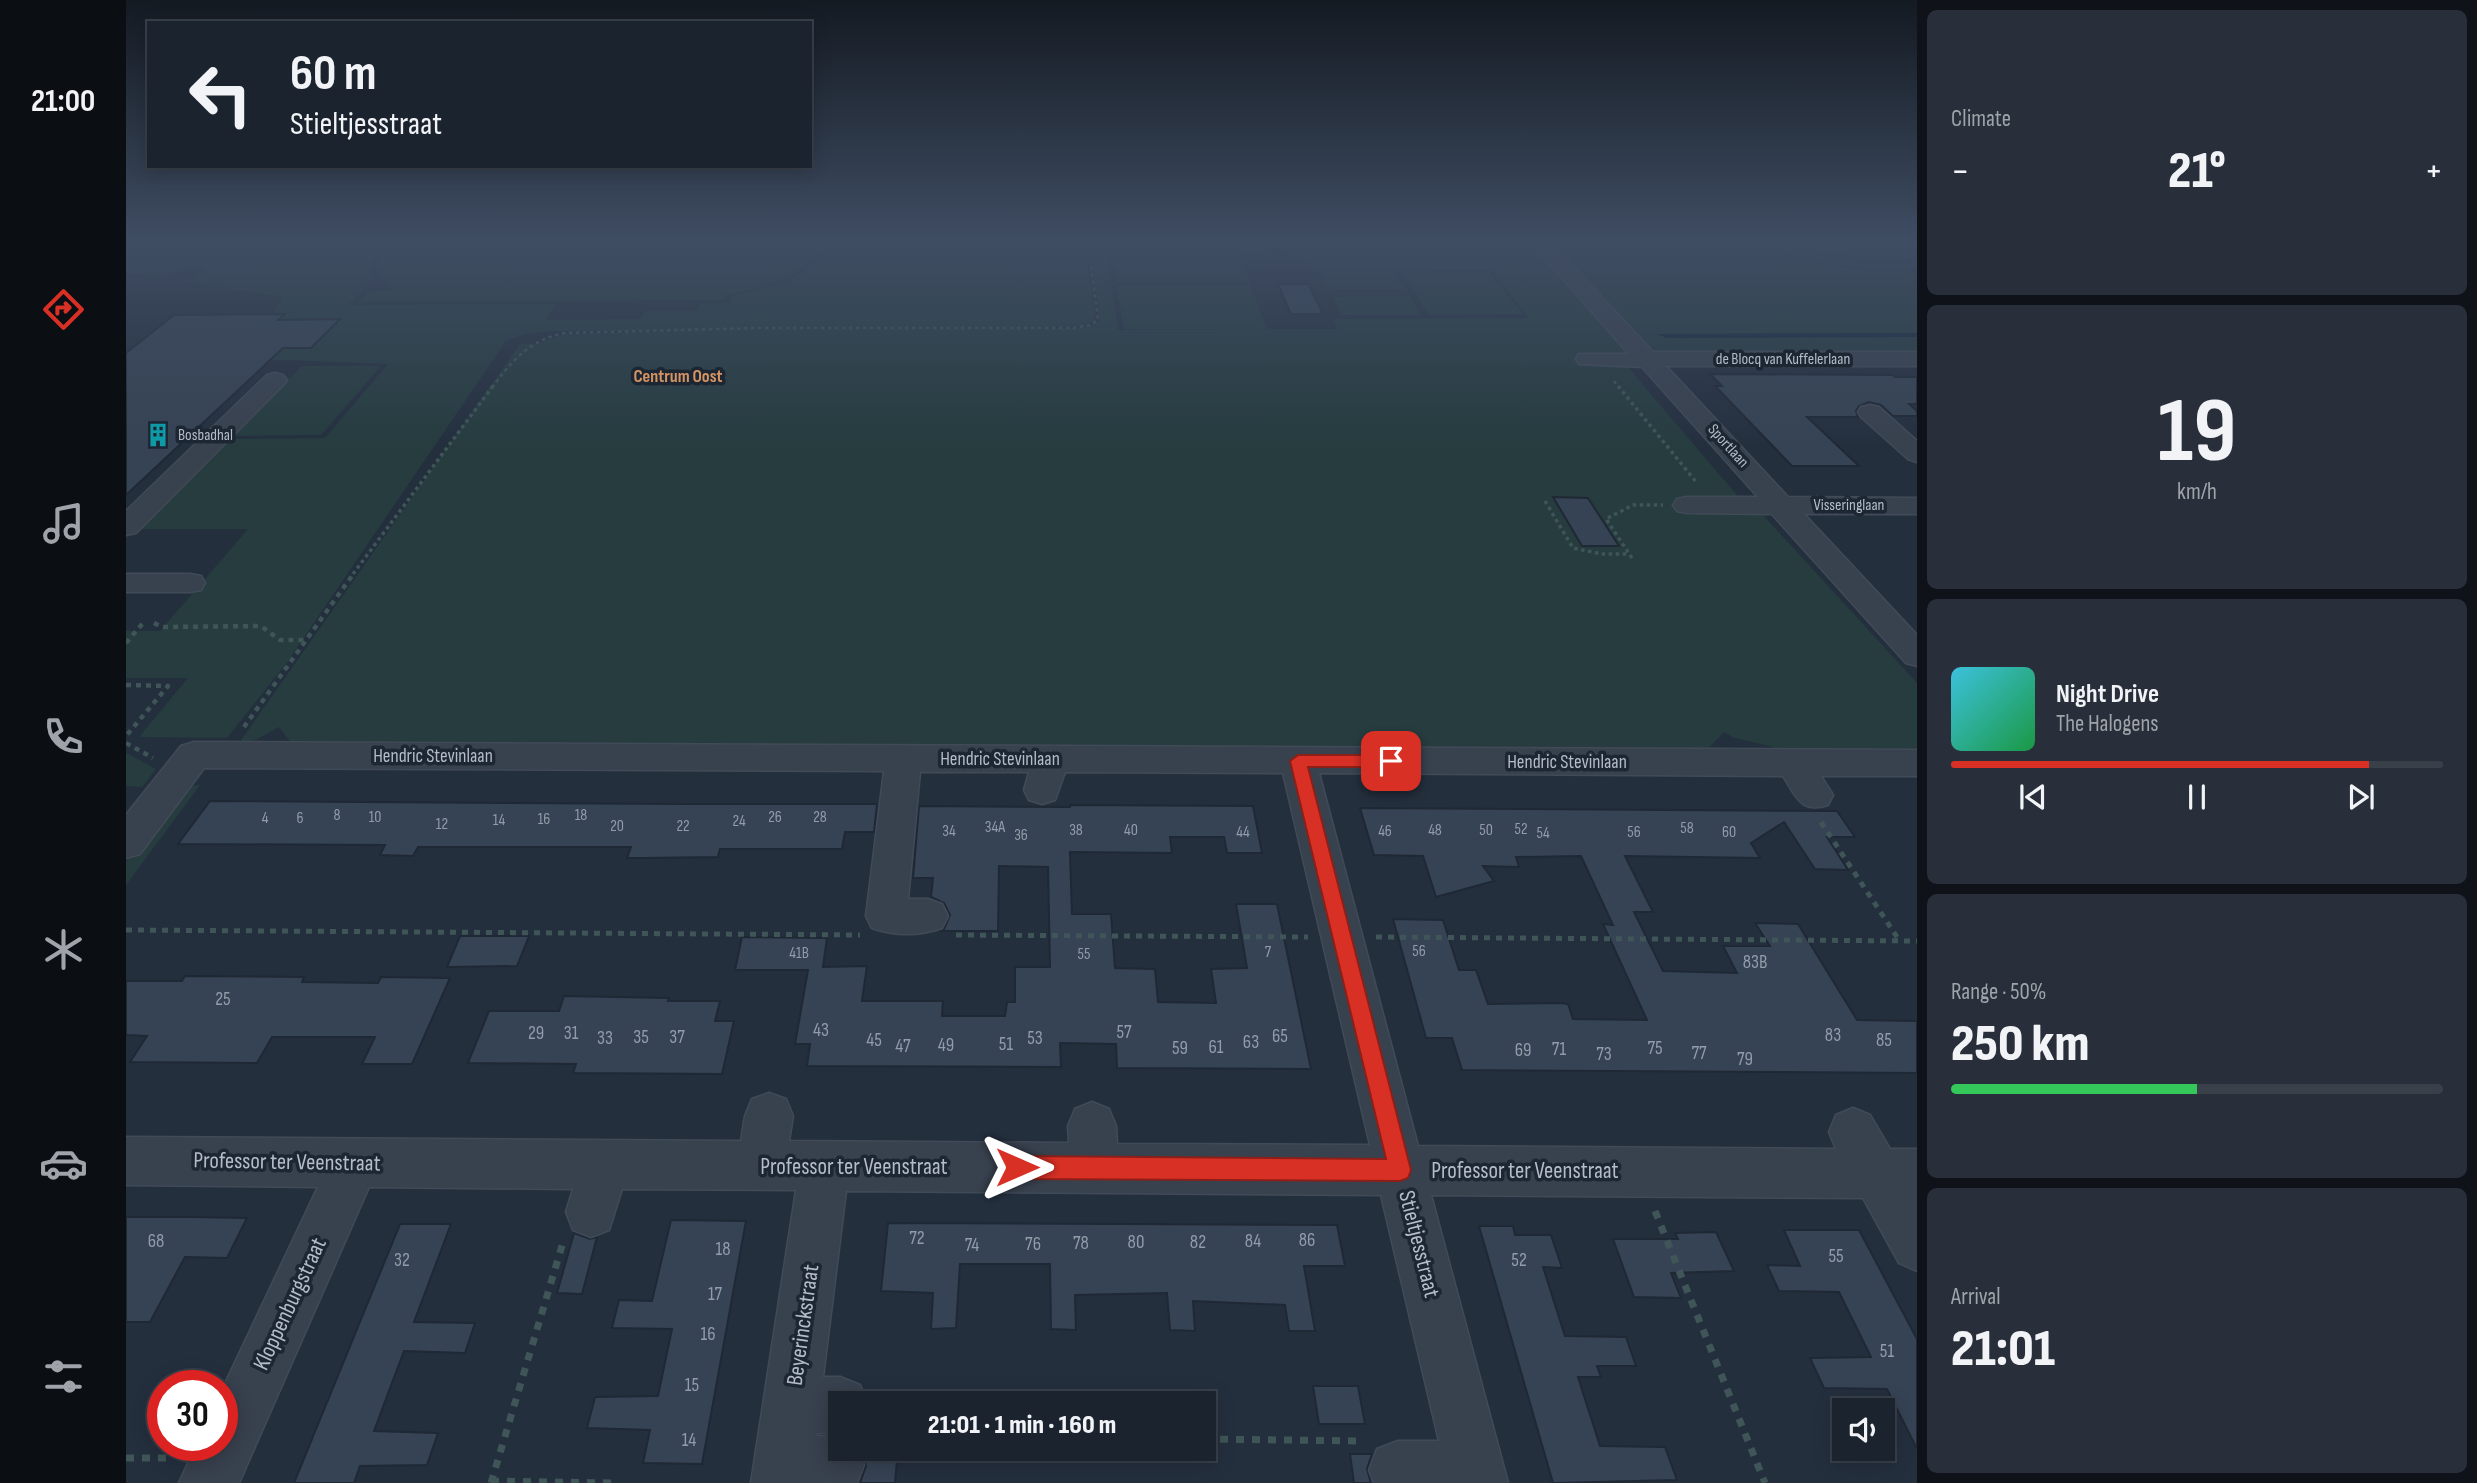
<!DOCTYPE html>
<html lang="en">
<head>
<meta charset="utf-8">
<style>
  :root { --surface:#1b232e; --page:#282f3a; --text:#f1f3f6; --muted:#a0a4aa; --line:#39404a; --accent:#d93025 }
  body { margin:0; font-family:"Sofia Sans Condensed",sans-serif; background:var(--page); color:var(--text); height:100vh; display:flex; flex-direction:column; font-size:26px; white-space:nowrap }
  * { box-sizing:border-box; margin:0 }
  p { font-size:23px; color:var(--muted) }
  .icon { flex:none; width:38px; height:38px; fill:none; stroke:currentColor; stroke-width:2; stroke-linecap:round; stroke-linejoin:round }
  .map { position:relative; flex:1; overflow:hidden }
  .details { display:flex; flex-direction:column; gap:10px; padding:10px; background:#0f1319; width:560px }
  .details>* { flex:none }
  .banner { position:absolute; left:21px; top:21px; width:665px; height:147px; border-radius:0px; box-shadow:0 4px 18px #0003,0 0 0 2px var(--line); background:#1b232e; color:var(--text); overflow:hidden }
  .buttons { position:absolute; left:1706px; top:1398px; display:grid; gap:14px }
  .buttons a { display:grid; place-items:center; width:63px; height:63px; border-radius:0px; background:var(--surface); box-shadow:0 4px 18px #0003,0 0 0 2px var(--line); font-size:35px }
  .speed { position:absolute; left:21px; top:1370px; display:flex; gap:14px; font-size:35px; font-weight:700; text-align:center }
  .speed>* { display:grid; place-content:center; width:91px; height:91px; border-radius:50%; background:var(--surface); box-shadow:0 4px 18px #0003,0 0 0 2px var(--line); line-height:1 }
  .speed .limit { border:10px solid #d22; background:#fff; color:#111 }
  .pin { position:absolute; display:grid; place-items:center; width:60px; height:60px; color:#fff; margin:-30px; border-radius:14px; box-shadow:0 4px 10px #0006 }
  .me { position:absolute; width:77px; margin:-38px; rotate:90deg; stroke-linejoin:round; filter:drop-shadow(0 0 5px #0008) }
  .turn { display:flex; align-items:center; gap:24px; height:147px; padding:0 28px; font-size:32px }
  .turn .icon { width:91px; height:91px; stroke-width:2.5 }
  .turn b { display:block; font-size:49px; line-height:60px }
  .big { font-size:52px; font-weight:800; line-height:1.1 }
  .details .widget { flex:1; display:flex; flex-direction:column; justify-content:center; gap:10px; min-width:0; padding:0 24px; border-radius:10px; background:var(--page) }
  .details .dial { align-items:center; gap:0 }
  .dial b { font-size:91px; line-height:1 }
  .song { display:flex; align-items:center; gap:21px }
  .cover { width:84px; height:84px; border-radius:10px; background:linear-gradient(135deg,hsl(190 70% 55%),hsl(140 70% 35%)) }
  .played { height:7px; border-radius:4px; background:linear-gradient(90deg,var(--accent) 85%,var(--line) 85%) }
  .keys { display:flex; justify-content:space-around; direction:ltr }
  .heat { display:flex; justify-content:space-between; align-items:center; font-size:38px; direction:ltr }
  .charge { height:10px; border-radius:5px; background:linear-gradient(90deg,#34c759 50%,var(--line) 0) }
  .trip { position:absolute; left:702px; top:1391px; width:388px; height:70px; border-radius:0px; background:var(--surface); box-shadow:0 4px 18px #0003,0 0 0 2px var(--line); font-weight:800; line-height:70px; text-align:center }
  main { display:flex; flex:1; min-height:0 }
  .tab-bar { display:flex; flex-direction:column; width:126px; justify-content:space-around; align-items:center; background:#0b0e12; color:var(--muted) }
  .tab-bar .icon { width:49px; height:49px }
  .tab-bar .on { color:var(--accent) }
  .tab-bar b { font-size:32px; color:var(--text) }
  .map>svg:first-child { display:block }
  .green { fill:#263c3f }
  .water { fill:#17263c }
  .building { fill:#364354; stroke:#1f2835; stroke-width:2 }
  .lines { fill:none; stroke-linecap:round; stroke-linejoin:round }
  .minor-casing { stroke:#414a57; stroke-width:3 }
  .path-far4 { stroke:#3f5557; stroke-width:2.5; stroke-dasharray:3.5 3.5; stroke-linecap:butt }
  .path-far3 { stroke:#3f5557; stroke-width:3.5; stroke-dasharray:3.5 3.5; stroke-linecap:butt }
  .path-far2 { stroke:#3f5557; stroke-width:4.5; stroke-dasharray:5 5; stroke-linecap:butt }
  .path-far1 { stroke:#3f5557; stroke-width:5; stroke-dasharray:6 6; stroke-linecap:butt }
  .path { stroke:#3f5557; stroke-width:7; stroke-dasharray:8 8; stroke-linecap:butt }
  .minor { fill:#38414e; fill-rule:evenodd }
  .route { fill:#d93025; stroke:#8d1f18; stroke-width:2 }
  .labels { text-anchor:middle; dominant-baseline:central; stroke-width:7; stroke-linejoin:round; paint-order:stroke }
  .far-street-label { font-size:16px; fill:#b4bcc9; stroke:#1d2633 }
  .far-poi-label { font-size:16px; fill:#b4bcc9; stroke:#1d2633; text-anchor:start }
  .number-label { font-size:16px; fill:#929caa }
  .far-neighbourhood-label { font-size:18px; font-weight:bold; fill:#d59563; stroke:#1d2633 }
  .street-label { font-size:19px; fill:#b4bcc9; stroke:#1d2633 }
  .near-number-label { font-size:19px; fill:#929caa }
  .near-street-label { font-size:23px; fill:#b4bcc9; stroke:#1d2633 }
</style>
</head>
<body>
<main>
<nav class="tab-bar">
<b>21:00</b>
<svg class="icon on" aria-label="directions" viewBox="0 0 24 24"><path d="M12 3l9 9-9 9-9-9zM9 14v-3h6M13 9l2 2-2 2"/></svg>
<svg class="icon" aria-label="music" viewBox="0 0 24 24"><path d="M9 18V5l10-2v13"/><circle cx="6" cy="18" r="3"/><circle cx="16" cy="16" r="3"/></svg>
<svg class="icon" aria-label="phone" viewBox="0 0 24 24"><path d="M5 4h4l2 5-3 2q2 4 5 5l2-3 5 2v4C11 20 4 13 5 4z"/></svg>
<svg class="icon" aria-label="climate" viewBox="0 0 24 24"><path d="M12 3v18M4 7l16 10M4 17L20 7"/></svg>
<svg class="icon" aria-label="car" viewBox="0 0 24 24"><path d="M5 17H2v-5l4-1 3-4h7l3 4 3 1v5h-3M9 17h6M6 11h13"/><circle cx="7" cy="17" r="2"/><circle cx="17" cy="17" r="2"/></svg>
<svg class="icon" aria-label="filters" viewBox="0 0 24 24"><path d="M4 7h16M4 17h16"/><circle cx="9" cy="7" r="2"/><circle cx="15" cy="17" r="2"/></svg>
</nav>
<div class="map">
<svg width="1791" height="1483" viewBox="0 0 1791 1483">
  <rect width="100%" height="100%" fill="#242f3e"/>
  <g class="green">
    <path d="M0,239H268C254,249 238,261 247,280L222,305L430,304L420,320L514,319L519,311H571L574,304L603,303L606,296C636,290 698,276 702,239H966L959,251L969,316L967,321L957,326L908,328H957L974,321L965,249L972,243V239H1112L1114,243L1136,242L1145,254H1112L1124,283H990L983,245H980L992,330L1211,329L1207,319L1403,318L1365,270L1188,271L1181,259H1163L1158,247L1365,245L1361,241L1403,242L1514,359H1495L1616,501L1637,515L1791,683V755L1672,753L1606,737L1598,732L1580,751L166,744L153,727L124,743L111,746L394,344H411L438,334L553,331H420L399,334L380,341L162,661L101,738L13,737L62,678H0V631H34L122,529H8L99,439L199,438L262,364L159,360L58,361L145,317L157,297L63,282L39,283L66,279L80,272L77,267L62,268L31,277L0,273Z"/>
    <path d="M274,239H697V240C691,275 630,289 601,295L598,300L231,302L243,291L268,290L254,280L250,265L259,250Z"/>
    <path d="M1423,239H1603L1707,267L1791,273V333L1531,334L1541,338L1791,337V353L1536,354L1523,347Z"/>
    <path d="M1612,239H1643L1689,256L1733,264L1791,263V269H1747L1703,264Z"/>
    <path d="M1656,239H1791V258C1741,258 1703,259 1656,239Z"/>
    <path d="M1194,272H1268L1279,289H1203Z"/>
    <path d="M1363,272L1397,314L1303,315L1276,273Z"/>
    <path d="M990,285H1124L1141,329H998Z"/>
    <path d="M1283,296L1295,315H1216L1207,297Z"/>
    <path d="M176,366H255L195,435L107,436Z"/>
    <path d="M0,753L30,769L16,787L0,786Z"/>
    <path d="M74,785L0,885V862L58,786Z"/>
  </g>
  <path class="water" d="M1791,333V337L1541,338L1531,334Z"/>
  <g class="building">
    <path d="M1152,284H1182L1197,314H1165Z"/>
    <path d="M159,314L152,320L214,319L185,348H157L0,495V353L48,315Z"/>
    <path d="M1584,374L1766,375L1769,377H1791V404H1783L1791,411V416H1767L1755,405L1743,402L1733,406L1730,411L1732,417H1681L1733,466H1666L1589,386H1596Z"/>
    <path d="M1427,497L1462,498L1493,546H1456Z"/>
    <path d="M84,801L556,804H751L748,832H719L716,849H594L592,857L518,858H501L505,847H292L287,856L254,855L259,845L52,844Z"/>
    <path d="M944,805L1127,806L1136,853H1101L1098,837H1044L1046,853L944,852L946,914H985L989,968L1029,969L1032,1002L1090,1003L1085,969L1121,968L1110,904H1151L1185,1069L991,1068L990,1044L934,1043L935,1067L681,1066L684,1044H669L682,970H609L616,937L701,938L697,967L741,966L736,1001H817L816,1016H879L881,1002H889V967H924L922,867L873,866L872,931H814L818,929L824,915L818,903L805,897L807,878H787L793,806L944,807Z"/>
    <path d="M1234,808L1711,811L1729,837H1701L1722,870L1689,869L1658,822L1625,843L1634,858L1499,856L1527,912H1508L1537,971L1611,973L1597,946H1644L1629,923L1672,924L1731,1020L1791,1021V1073L1336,1070L1326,1038H1300L1267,919L1317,920L1333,970H1350L1362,1004L1434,1003L1442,1004L1447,1019L1521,1020L1477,924L1487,925L1455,856L1390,857L1393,867L1357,866L1368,881L1310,897L1297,856L1248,855Z"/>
    <path d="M334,936H403L391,966L321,967Z"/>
    <path d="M59,976L178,977L176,982L252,983L255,977L324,978L286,1064H236L249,1037H146L131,1063L4,1062L21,1036L0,1035V981H56Z"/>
    <path d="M438,996L543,998L542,1001H594L589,1021H608L596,1074L447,1073L450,1064L342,1063L363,1011H433Z"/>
    <path d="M0,1217H64L121,1218L101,1258L59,1257L24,1322H0Z"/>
    <path d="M545,1220L620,1221L576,1464L517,1463L524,1430L461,1428L469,1397L532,1396L546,1329L486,1328L493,1300L526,1301Z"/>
    <path d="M762,1223L1211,1225L1219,1266H1178L1189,1331H1163L1159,1305L1067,1301L1069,1331L1044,1330L1041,1293L949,1295L950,1330L925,1329L924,1264H834L830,1328L805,1329L807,1293L755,1291Z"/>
    <path d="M274,1224H325L288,1322L349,1323L339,1353L278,1351L248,1431L312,1433L301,1465L234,1466L228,1483H168Z"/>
    <path d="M1353,1226H1387L1389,1235H1425L1436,1268L1417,1267L1439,1336L1500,1337L1510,1366H1471L1475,1377H1452L1474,1446L1539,1447L1551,1480L1427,1483Z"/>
    <path d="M1658,1230H1733L1791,1339V1449L1761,1389L1698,1388L1684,1358L1745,1357L1713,1292L1653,1291L1641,1265L1674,1266Z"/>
    <path d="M1590,1232L1608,1271L1545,1273L1555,1298L1508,1297L1487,1239H1552L1549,1233Z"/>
    <path d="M448,1233L464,1239L471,1237L456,1294L431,1293Z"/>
    <path d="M1187,1386H1232L1239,1424H1193Z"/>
    <path d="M735,1449H772L769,1483H734L740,1466Z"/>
    <path d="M1224,1454H1246L1241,1469L1245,1483H1228Z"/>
  </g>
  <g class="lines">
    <g class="minor-casing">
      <g id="minor">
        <path d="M1118,239H1236L1227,245H1127Z"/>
        <path d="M1402,239H1421L1527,352H1791V366H1540L1662,497L1791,498V514H1678L1791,635V666L1780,663L1646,514L1561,513L1551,511L1547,505L1551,499L1561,497H1632L1516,367L1453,364L1450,359L1453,354H1503Z"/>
        <path d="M149,373L157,375L161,380L157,385L10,533L0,535V511L141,375Z"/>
        <path d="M1744,405L1753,407L1791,441V462L1782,459L1735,417L1732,412L1735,407Z"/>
        <path d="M0,574H64L75,576L79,583L75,590L64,592H0Z"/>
        <path d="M68,742L1791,750V776H1695L1707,795L1702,805C1674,814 1670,796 1657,776L1193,773L1292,1146L1710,1149L1703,1132L1710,1115L1727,1108L1744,1115L1764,1149H1791V1271L1773,1263L1737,1198L1305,1195L1382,1483H1248L1243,1470L1251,1449L1272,1441H1313L1255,1195L720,1191L697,1377H714L734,1385L742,1404H714V1433H691L690,1436L714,1438V1449H732L738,1465L731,1483H625L670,1190L496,1189L483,1230L465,1237L447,1230L440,1212L447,1189L243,1187L113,1483H53L70,1446H96V1390L192,1187L0,1185V1137L615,1141L619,1116L626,1099L643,1093L660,1099L667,1116L663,1141L943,1143L942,1126L949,1109L966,1102L983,1109L990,1126L991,1144L1244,1145L1157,773L939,772L929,800L916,804L903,800L898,790L903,772H794L782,899H802L816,904L822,916L816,928C794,936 768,936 746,928L740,916L758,771L78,768L14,854L0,858V815L55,746Z"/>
      </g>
    </g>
    <g class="path-far4">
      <path d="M1378,239L1389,251"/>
      <path d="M1488,381L1493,388"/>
      <path d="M366,388C385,361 405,339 439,333L629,328H947L965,325L972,319L963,249L969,239"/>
    </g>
    <g class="path-far3">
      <path d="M1492,386L1571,483"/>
      <path d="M1419,501L1447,548L1476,554H1503"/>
      <path d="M1506,558L1480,519L1507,505H1537"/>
      <path d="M227,574L367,386"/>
    </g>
    <g class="path-far2">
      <path d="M28,623L36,627L135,626L154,640H181"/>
      <path d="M0,643L17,623"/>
      <path d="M0,685L42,686L0,736"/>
      <path d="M118,727L228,573"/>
      <path d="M0,743L27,758"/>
    </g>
    <g class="path-far1">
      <path d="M1695,822L1773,940"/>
      <path d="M0,930L734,935"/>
      <path d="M830,935L1182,937"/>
      <path d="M1250,937L1791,941"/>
    </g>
    <g class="path">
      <path d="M1529,1211L1639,1483"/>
      <path d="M1078,1439L1238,1441"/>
      <path d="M0,1458H48"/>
      <path d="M365,1481L492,1483"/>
      <path d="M365,1483L438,1239"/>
    </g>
    <use href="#minor" class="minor"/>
  </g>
  <linearGradient id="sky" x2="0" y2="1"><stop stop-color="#141a22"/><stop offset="0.54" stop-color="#3f4d63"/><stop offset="1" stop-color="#3f4d63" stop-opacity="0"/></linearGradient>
  <rect width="1791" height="446" fill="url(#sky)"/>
  <path class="route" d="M1172,755H1265L1273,761L1265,767H1182L1285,1170L1282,1178L1274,1181L891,1179L883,1175L880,1167L883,1160L891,1156L1260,1159L1164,761Z"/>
  <defs>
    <g id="building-bare" transform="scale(1.89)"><path d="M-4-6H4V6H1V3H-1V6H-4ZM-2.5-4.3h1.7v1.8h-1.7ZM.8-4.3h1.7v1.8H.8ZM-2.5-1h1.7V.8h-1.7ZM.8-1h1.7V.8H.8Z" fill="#0f9aa8" stroke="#1d2633" stroke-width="2.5" paint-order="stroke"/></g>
  </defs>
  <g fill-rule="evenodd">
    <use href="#building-bare" x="32" y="435"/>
  </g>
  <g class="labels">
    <g class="far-street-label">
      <text x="1657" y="359">de Blocq van Kuffelerlaan</text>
      <text transform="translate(1602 446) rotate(48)">Sportlaan</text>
      <text x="1723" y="505">Visseringlaan</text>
    </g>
    <g class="far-poi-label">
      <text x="52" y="435">Bosbadhal</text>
    </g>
    <g class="number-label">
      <text x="211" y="815">8</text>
      <text x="455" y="815">18</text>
      <text x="249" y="817">10</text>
      <text x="649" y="817">26</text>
      <text x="694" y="817">28</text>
      <text x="139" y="818">4</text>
      <text x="174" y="818">6</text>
      <text x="418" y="819">16</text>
      <text x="373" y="820">14</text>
      <text x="613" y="821">24</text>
      <text x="316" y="824">12</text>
      <text x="491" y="826">20</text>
      <text x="557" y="826">22</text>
      <text x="869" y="827">34A</text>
      <text x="1561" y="828">58</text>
      <text x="1395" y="829">52</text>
      <text x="950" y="830">38</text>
      <text x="1005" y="830">40</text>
      <text x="1309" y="830">48</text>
      <text x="1360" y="830">50</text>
      <text x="823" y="831">34</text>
      <text x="1259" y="831">46</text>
      <text x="1117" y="832">44</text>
      <text x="1508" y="832">56</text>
      <text x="1603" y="832">60</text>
      <text x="1417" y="833">54</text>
      <text x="895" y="835">36</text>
      <text x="1293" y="951">56</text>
      <text x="1142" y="952">7</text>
      <text x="673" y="953">41B</text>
      <text x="958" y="954">55</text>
    </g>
    <g class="far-neighbourhood-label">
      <text x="552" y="376">Centrum Oost</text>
    </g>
    <g class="street-label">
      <text x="307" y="756">Hendric Stevinlaan</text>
      <text x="874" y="759">Hendric Stevinlaan</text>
      <text x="1441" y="762">Hendric Stevinlaan</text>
    </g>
    <g class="near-number-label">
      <text x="1629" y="962">83B</text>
      <text x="97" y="999">25</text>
      <text x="695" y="1030">43</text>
      <text x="998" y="1032">57</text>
      <text x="410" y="1033">29</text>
      <text x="445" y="1033">31</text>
      <text x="1707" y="1035">83</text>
      <text x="1154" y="1036">65</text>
      <text x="515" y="1037">35</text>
      <text x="551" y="1037">37</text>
      <text x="479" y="1038">33</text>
      <text x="909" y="1038">53</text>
      <text x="748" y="1040">45</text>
      <text x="1758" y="1040">85</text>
      <text x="1125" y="1042">63</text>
      <text x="880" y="1044">51</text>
      <text x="820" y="1045">49</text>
      <text x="777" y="1046">47</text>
      <text x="1090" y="1047">61</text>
      <text x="1054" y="1048">59</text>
      <text x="1529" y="1048">75</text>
      <text x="1433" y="1049">71</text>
      <text x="1397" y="1050">69</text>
      <text x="1573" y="1053">77</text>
      <text x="1478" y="1054">73</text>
      <text x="1619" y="1059">79</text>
      <text x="791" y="1238">72</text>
      <text x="1181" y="1240">86</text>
      <text x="30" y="1241">68</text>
      <text x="1127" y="1241">84</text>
      <text x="1010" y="1242">80</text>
      <text x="1072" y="1242">82</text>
      <text x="955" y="1243">78</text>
      <text x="907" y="1244">76</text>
      <text x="846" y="1245">74</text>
      <text x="597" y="1249">18</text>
      <text x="1710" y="1256">55</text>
      <text x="276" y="1260">32</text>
      <text x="1393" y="1260">52</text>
      <text x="589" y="1294">17</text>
      <text x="582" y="1334">16</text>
      <text x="1761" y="1351">51</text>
      <text x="566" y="1385">15</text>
      <text x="563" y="1440">14</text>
    </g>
    <g class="near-street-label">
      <text transform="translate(161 1162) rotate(1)">Professor ter Veenstraat</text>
      <text x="728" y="1167">Professor ter Veenstraat</text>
      <text x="1399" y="1171">Professor ter Veenstraat</text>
      <text transform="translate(1293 1244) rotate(76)">Stieltjesstraat</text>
      <text transform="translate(164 1304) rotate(-65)">Kloppenburgstraat</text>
      <text transform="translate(677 1325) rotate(-82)">Beyerinckstraat</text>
    </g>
  </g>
</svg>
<div class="buttons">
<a><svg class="icon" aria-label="sound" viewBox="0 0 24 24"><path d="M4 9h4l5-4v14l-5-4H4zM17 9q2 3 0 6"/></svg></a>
</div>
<div class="speed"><div class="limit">30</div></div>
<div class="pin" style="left:1265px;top:761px;background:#d93025"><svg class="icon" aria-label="arrive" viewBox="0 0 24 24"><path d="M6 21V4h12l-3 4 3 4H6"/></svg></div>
<svg class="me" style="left:891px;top:1167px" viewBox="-20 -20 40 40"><path d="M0-17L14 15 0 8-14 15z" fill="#d93025" stroke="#fff" stroke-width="4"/></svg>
<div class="trip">21:01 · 1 min · 160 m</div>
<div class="banner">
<div class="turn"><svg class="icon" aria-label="left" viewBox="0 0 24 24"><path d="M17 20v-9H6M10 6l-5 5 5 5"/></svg><div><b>60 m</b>Stieltjesstraat</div></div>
</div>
</div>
<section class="details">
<div class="widget"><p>Climate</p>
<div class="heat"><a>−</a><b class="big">21°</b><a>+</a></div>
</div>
<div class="widget dial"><b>19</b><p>km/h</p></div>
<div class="widget">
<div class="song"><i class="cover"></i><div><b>Night Drive</b><p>The Halogens</p></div></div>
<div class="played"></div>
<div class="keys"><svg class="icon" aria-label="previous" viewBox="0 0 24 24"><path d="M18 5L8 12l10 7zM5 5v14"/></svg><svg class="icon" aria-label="pause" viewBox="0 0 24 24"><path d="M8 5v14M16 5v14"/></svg><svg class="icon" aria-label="next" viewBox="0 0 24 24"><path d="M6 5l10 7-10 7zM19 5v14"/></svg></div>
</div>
<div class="widget"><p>Range · 50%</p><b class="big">250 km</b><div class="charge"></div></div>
<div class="widget"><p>Arrival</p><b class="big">21:01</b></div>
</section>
</main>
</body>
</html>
